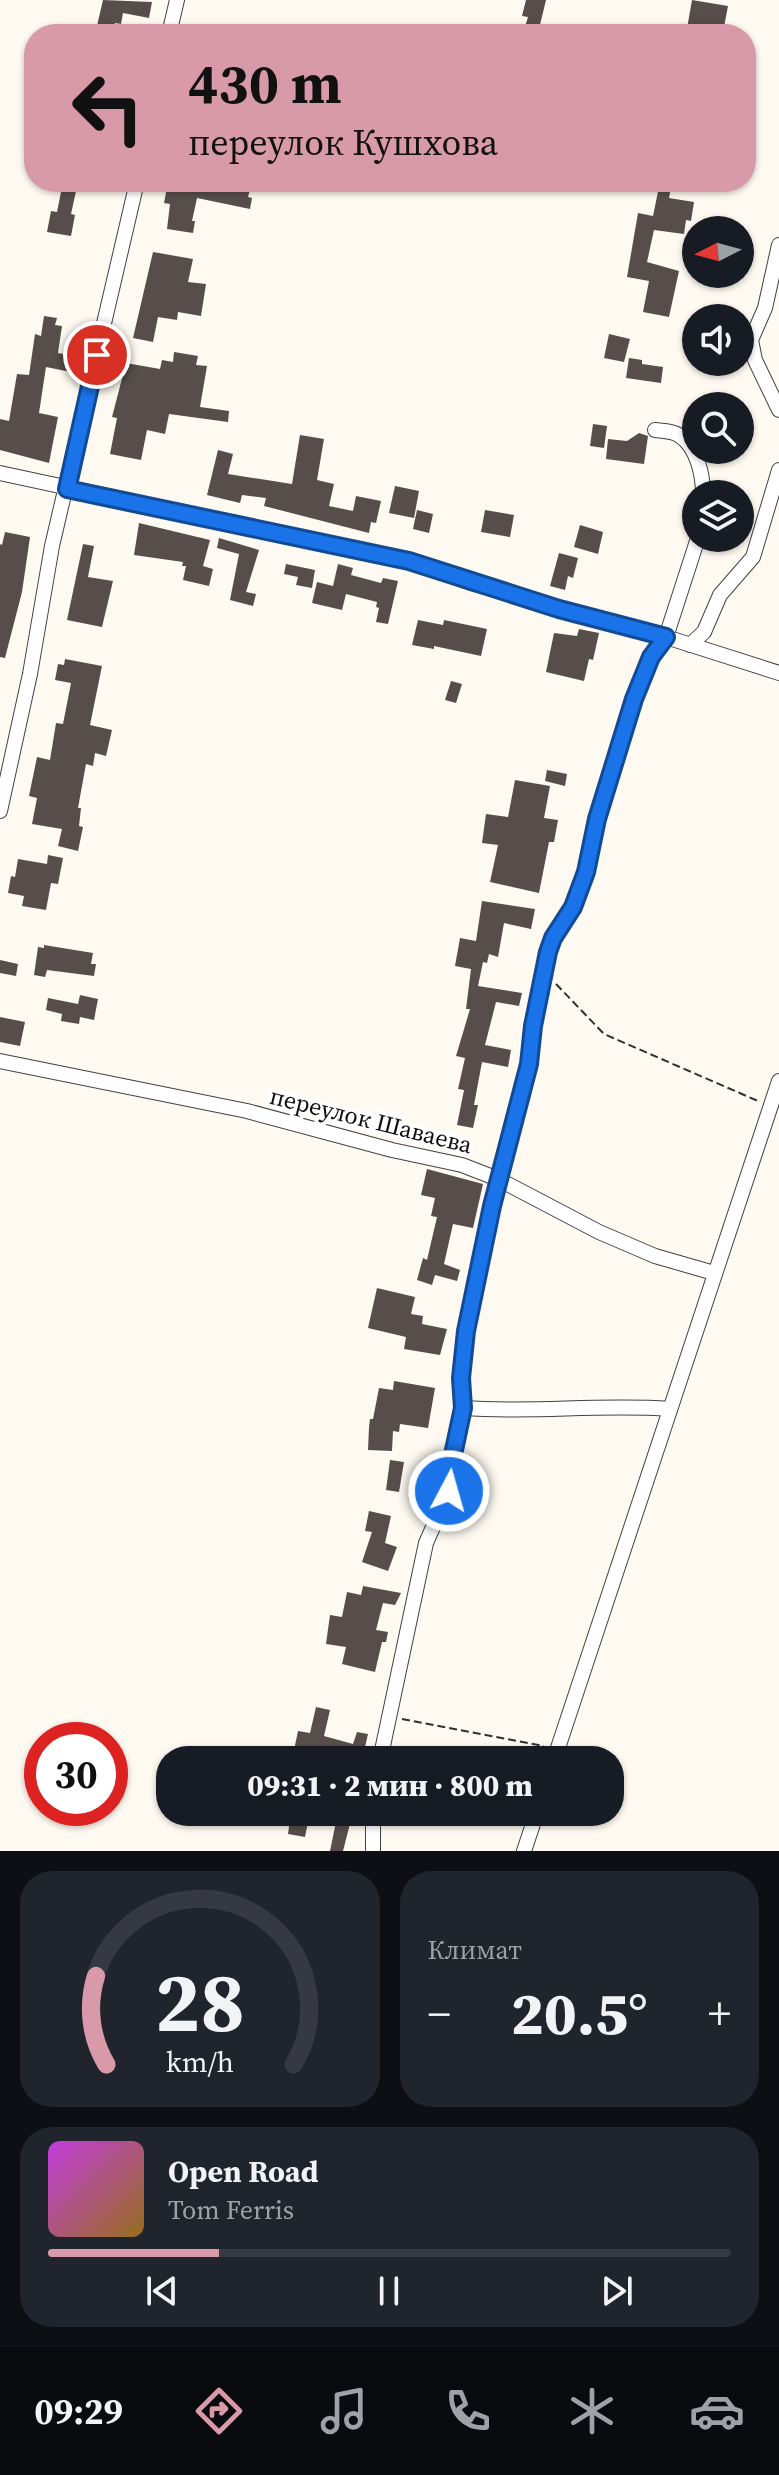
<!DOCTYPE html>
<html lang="ru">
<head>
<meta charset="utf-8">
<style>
  :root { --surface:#171b24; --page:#20242c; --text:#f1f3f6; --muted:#9ea1a6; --line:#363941; --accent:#d899a8 }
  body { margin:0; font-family:"Source Serif 4",serif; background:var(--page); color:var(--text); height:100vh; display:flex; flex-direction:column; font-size:30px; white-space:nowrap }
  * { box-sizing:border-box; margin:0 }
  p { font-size:26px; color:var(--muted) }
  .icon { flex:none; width:44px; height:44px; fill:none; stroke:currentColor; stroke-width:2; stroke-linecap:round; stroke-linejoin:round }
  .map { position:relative; height:1851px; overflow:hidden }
  .side { display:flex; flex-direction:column; gap:20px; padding:20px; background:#0d0f14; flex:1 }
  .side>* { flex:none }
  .hud { position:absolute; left:24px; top:24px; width:732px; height:168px; border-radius:32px; box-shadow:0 2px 6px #0004; background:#d899a8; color:#111; overflow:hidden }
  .needle { width:52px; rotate:264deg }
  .controls { position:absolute; left:682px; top:216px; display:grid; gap:16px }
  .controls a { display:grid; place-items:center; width:72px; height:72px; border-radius:50%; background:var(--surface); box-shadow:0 2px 6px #0004; font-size:40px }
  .speed { position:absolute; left:24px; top:1722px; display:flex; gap:16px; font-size:40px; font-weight:700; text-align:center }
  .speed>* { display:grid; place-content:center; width:104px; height:104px; border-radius:50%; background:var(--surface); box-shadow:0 2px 6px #0004; line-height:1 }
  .speed .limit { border:12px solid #d22; background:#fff; color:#111 }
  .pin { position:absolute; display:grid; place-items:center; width:68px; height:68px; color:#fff; margin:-34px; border:4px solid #fff; border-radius:50%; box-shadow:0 2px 8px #0007 }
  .me { position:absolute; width:88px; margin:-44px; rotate:6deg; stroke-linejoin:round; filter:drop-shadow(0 0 6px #0008) }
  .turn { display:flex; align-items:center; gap:28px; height:168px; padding:0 32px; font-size:36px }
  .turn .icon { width:104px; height:104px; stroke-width:2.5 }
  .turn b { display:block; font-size:56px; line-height:68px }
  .big { font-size:60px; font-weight:800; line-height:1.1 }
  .side .tile { flex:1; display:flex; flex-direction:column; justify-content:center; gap:12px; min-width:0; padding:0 28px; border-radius:32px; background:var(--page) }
  .side .dial { align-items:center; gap:0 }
  .dial svg { height:208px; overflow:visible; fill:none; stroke:var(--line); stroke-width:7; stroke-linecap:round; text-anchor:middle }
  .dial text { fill:var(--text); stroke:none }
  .song { display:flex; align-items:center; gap:24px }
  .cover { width:96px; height:96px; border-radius:12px; background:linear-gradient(135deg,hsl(290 70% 55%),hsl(40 70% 35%)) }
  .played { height:8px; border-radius:4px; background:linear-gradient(90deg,var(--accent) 25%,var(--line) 25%) }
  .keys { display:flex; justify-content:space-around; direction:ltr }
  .heat { display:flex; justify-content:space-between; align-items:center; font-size:44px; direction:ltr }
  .side .tiles { flex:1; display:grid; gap:20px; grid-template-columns:1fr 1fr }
  .tile:last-child { grid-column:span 2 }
  .trip { position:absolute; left:156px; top:1746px; width:468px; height:80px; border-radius:32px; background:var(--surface); box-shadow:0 2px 6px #0004; font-weight:800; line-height:80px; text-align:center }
  .menu { display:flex; height:128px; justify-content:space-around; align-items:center; background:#090b0e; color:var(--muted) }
  .menu .icon { width:56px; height:56px }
  .menu .selected { color:var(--accent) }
  .menu b { font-size:36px; color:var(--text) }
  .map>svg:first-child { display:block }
  .building { fill:#574e4b }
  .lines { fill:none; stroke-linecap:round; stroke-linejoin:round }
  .minor-casing { stroke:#424242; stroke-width:16 }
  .path { stroke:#313131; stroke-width:2; stroke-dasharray:8 4; stroke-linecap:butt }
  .minor { stroke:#fff; stroke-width:14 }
  .route-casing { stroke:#114b97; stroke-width:20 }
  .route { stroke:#1a73e8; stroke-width:14 }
  .labels { text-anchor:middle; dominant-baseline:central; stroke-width:8; stroke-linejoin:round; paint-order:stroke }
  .street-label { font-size:24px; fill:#0f0f0f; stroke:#fff }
</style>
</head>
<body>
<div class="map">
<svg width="779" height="1851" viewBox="0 0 779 1851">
  <rect width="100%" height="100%" fill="#fefaf1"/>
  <g class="building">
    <path d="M103,0L152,2L149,18L123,13L121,24L115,23L113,33L96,30Z"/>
    <path d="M526,0H546L538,33L524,30L528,17L522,16Z"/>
    <path d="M692,0L728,6L724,27L716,25L714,34H686Z"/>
    <path d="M63,182H78L71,214L75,215L71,236L47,232L51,211L57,212Z"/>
    <path d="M168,182H252L248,197L252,198L250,209L197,198L192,221H195L193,233L167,229L170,204L164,203Z"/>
    <path d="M660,182H672L669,198L694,202L691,221L686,220L684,234L654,230L647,262L679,271L669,317L643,312L649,281L627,277L638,213L653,216Z"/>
    <path d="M153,252L193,259L188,282L206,284L201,316L178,312L177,320L158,317L153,342L133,338Z"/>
    <path d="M44,316L57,318L55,325L62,326L58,353L74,356L71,372L46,367L39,413L58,417L49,463L0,450V419L9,421L17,374L29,375L35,334L41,336Z"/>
    <path d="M609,334L630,339L624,362L604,358Z"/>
    <path d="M174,352L198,356L196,365L207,366L200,407L229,411L228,422L169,414L165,434L147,430L141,460L110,454L117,418L112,417L126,363L160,369L162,360L173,362Z"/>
    <path d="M629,358L642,360V364L663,367L661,383L626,378Z"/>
    <path d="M593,424L607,426L604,448L590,446Z"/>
    <path d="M639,433L648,436L644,464L606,459L608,439L627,441Z"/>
    <path d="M300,435L324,439L317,480L334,484L329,506L353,511L356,496L381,501L376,523L371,522L369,533L264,506L266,498L242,495L240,503L207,495L218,450L233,454L228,474L292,484Z"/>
    <path d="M395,486L419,491L414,518L389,513Z"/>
    <path d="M417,510L433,514L429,533L413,529Z"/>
    <path d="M485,510L514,515L510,537L481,532Z"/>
    <path d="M139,523L210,540L203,566L213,569L209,586L183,580L186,566H182L183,562L134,555Z"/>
    <path d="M580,525L603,532L598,554L574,547Z"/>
    <path d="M5,532L30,537L22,592L5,658L0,657V544L2,545Z"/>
    <path d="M219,538L259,550L246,592L256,594L253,606L230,600L239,554L217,548Z"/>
    <path d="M83,544L94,546L88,577L113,581L102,627L67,620Z"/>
    <path d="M559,553L578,558L573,578L568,576L565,590L550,586Z"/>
    <path d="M286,564L315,570L312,588L296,585L298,577L284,574Z"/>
    <path d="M338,564L353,568L351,575L381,583L383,578L398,581L388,624L376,622L379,608L376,607L377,602L346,594L342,610L312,603L317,582L333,586Z"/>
    <path d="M418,620L443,625L444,620L487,629L481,656L434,646V649L412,645Z"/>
    <path d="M579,629L599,633L593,660L589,659L584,681L546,672L554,633L577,636Z"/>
    <path d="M65,659L102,666L90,725L112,730L106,756L95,753L93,766L86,764L78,808H81L79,826L83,827L78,851L58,846L62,829L32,824L37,798L29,796L37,757L50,760L56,723L63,724L71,683L55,680L58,664L64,665Z"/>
    <path d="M451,681L462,684L456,703L445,700Z"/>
    <path d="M547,770L567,774L565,786L545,781Z"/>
    <path d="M515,780L550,786L544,818L558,820L554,842H549L539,893L490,882L498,845L482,843L486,814L508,817Z"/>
    <path d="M48,855L63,858L58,884L51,883L46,910L22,906L24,896L8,893L11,876L15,877L18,859L47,864Z"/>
    <path d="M482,901L535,909L531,929L504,923L498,957L489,954L487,963L483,962L478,986L522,993L519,1006L496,1002L485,1045L511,1050L508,1067L482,1062L474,1105H478L473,1128L457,1125L464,1090L458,1089L465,1058L456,1056L470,1009H466L471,969L455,966L460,938L476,941Z"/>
    <path d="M44,945L93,953L91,964H96L94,976L47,970L45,977L34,975L38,947L44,948Z"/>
    <path d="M0,960L18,964L16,976L0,973Z"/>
    <path d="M80,995L98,999L94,1020L80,1017L79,1024L61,1021L62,1014L46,1010L48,998L78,1004Z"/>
    <path d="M0,1017L25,1022L20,1046L0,1042Z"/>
    <path d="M427,1169L483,1184L473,1228L453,1224L444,1264L460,1270L457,1281L435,1275L432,1285L417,1280L423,1258L427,1260L437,1217L431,1216L435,1198L421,1195Z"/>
    <path d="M377,1288L415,1297L411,1314L423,1316L422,1324L447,1329L440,1355L404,1349L406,1337L368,1328Z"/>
    <path d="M394,1381L435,1388L428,1428L400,1424L399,1432L393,1431L392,1451L368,1450L369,1427L370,1419H373L379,1388L393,1390Z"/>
    <path d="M390,1460L404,1462L399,1492L386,1490Z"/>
    <path d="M369,1511L391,1516L385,1543L397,1547L388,1571L362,1562L372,1532L365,1531Z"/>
    <path d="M363,1586L401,1593L395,1605L383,1603L376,1630L388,1632L386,1642H382L375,1672L342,1664L346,1647L326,1644L330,1615L342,1617L347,1592L361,1595Z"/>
    <path d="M316,1707L330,1710L324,1736L353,1744L357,1732L368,1734L362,1760L329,1754L328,1760H292L298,1731L310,1733Z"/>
    <path d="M291,1812H310L305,1837L288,1834Z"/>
    <path d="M338,1812H353L343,1851H330Z"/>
  </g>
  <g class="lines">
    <g class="minor-casing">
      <g id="minor">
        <path d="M169,34L177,0"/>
        <path d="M779,245L765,308L751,340L755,360L779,410"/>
        <path d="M655,430C663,431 674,431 680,436C697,447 703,475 703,494"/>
        <path d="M0,473L409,561L471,583L666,637L779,673"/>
        <path d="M690,645L704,632L720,595L753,557L779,470"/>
        <path d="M0,811L30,674L52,546L137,182"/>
        <path d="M0,1061L247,1111L392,1150L462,1165L498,1179L599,1232L655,1256L714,1273"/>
        <path d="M463,1408C532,1413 600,1404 670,1409"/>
        <path d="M380,1760L426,1543L449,1491L451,1464L463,1408L461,1378L466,1331L492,1206L529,1064L533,1026L548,952L553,938L573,907L586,872L597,819L627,720L651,657L666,637L698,538"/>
        <path d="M554,1760L779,1081"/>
        <path d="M373,1851V1812"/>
        <path d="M524,1851L537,1812"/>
      </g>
    </g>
    <g class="path">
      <path d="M556,984L604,1034L758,1101"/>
      <path d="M402,1719L544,1746"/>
    </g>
    <use href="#minor" class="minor"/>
  </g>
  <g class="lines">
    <g class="route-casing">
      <path id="route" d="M97,355L67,489L409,561L559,609L666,637L651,657L634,699L597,819L586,872L573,907L553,938L548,952L533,1026L529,1064L492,1206L466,1331L461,1378L463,1408L451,1464L449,1491"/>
    </g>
    <use href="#route" class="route"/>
  </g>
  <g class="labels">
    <g class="street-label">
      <text transform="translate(371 1120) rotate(14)">переулок Шаваева</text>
    </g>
  </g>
</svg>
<div class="controls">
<a><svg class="needle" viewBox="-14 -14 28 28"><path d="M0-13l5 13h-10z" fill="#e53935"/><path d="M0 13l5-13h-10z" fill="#9ea1a6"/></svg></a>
<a><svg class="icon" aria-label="sound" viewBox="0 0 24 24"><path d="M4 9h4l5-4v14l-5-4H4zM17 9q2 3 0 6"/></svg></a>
<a><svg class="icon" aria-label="search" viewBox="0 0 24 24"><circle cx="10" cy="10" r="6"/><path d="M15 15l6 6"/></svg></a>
<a><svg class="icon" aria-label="layers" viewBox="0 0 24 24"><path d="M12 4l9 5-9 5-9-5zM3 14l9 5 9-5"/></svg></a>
</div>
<div class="speed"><div class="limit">30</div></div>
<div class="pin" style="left:97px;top:355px;background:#d93025"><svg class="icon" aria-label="arrive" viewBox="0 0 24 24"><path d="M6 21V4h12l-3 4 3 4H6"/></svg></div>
<svg class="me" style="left:449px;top:1491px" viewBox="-20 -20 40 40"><circle r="17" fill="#1a73e8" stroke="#fff" stroke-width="3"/><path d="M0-11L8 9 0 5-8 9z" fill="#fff"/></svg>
<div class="trip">09:31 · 2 мин · 800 m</div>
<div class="hud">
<div class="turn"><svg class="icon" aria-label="left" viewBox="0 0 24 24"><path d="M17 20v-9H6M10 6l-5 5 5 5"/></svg><div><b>430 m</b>переулок Кушхова</div></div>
</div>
</div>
<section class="side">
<div class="tiles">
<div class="tile dial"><svg viewBox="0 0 100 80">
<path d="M14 69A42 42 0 1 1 86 69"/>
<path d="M14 69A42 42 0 0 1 10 35" stroke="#d899a8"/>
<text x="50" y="56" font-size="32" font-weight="700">28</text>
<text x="50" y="72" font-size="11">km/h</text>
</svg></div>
<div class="tile"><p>Климат</p>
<div class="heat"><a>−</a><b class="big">20.5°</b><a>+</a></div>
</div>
<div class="tile">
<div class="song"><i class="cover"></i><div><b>Open Road</b><p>Tom Ferris</p></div></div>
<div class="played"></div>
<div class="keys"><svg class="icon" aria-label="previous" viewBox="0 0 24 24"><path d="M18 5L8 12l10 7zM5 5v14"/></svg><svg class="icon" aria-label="pause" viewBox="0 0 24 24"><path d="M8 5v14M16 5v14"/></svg><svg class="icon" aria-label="next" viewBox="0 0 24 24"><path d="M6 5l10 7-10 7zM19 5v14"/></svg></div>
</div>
</div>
</section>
<nav class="menu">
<b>09:29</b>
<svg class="icon selected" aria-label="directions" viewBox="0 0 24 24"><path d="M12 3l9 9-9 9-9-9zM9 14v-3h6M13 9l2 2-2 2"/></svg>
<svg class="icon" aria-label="music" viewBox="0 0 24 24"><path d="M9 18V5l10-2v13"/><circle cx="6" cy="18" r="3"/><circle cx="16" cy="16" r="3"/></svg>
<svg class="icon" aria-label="phone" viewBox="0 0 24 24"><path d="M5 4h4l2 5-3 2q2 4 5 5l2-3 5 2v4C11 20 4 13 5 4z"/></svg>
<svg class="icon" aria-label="climate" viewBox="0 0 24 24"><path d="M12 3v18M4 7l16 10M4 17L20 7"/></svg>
<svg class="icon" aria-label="car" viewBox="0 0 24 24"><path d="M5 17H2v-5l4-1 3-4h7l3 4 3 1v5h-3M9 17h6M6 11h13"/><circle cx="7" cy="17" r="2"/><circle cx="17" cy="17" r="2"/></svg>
</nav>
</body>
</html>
